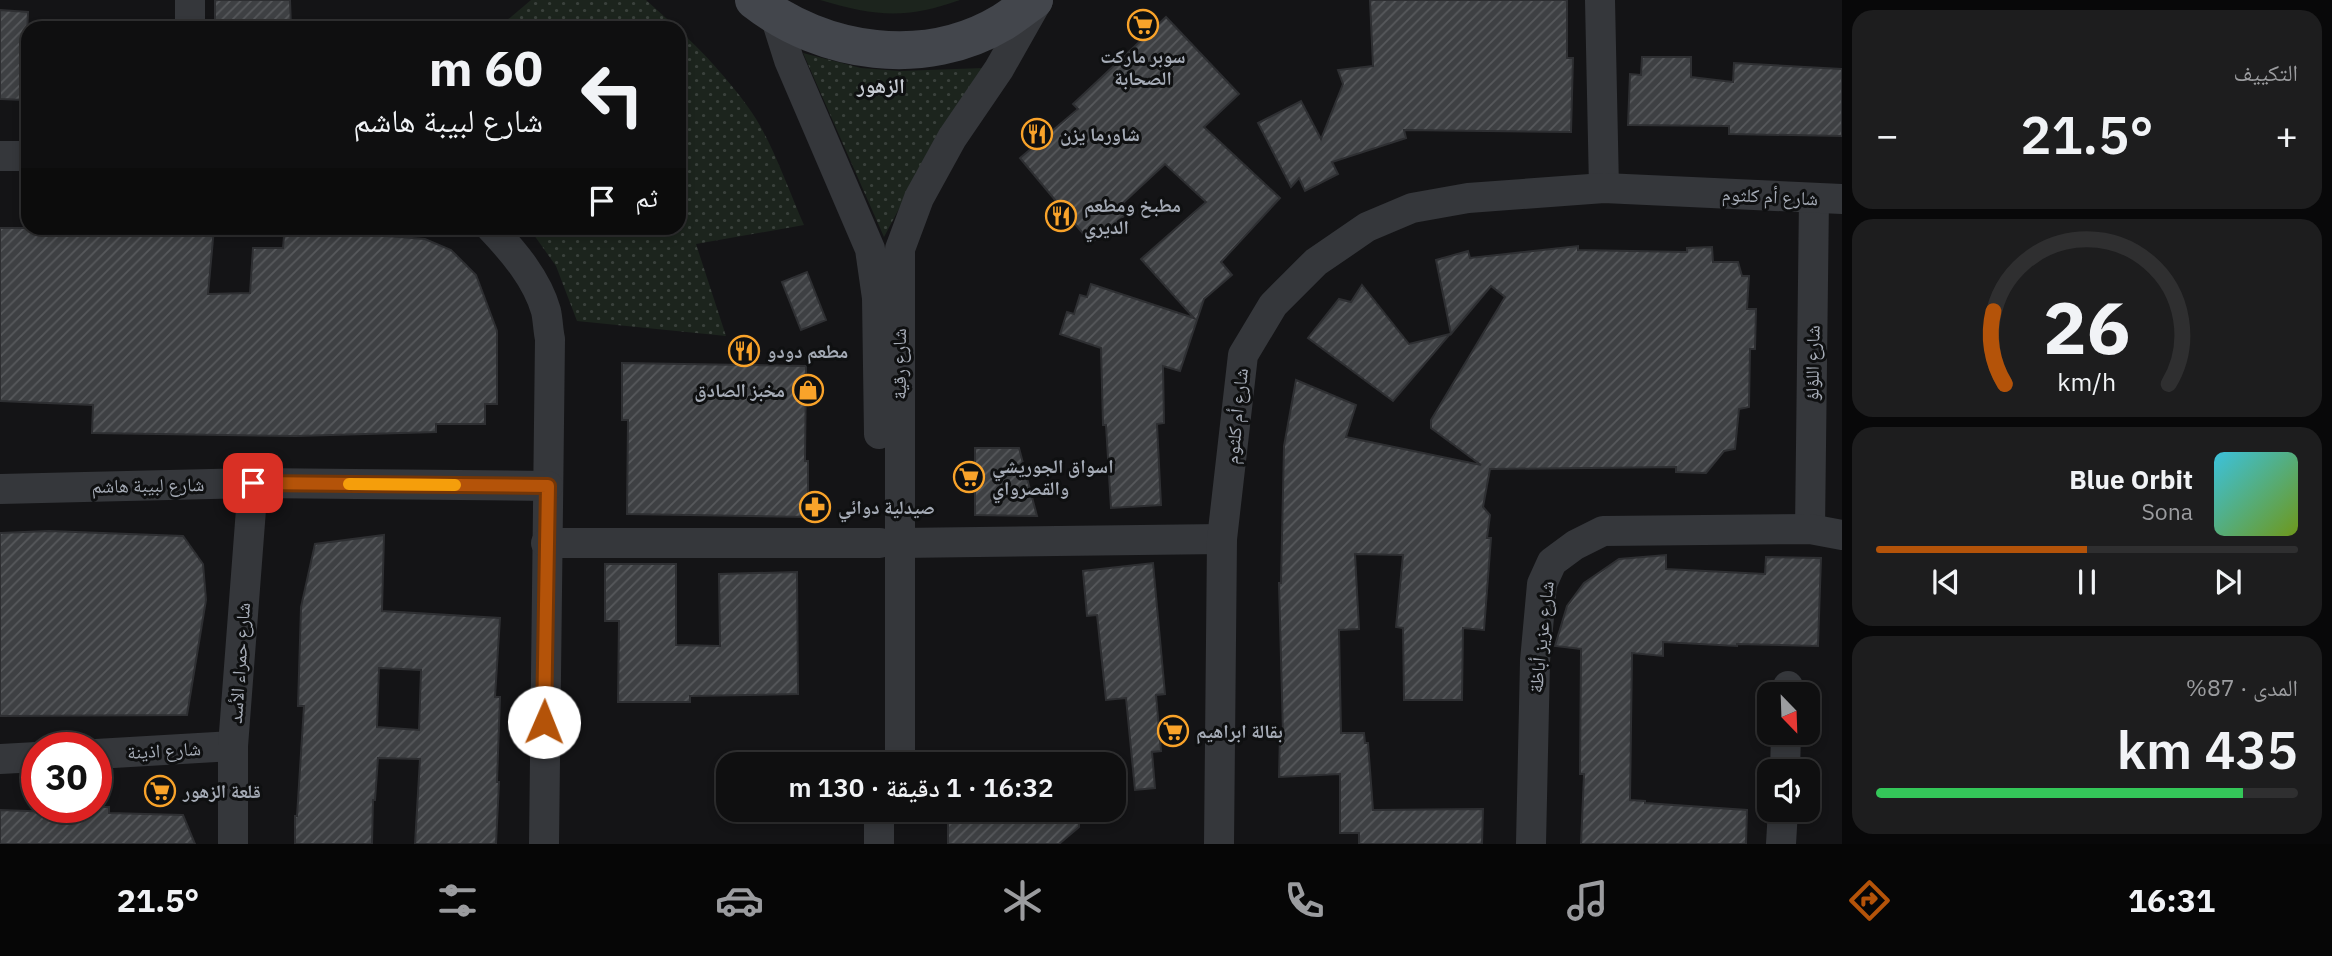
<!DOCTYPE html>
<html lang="ar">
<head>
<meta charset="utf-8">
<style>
  :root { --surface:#0f0f10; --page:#1d1d1e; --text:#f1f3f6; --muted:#9b9c9f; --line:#2f2f30; --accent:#b45309 }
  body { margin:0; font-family:"IBM Plex Sans","Noto Naskh Arabic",sans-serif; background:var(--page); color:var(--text); direction:rtl; height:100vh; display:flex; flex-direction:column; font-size:26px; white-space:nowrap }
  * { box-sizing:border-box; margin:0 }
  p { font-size:23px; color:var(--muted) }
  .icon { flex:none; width:38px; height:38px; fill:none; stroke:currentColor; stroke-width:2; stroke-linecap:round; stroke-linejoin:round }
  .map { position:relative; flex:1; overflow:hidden; direction:ltr }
  .details { display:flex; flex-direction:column; gap:10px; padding:10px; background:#080809; width:490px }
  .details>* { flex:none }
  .top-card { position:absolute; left:21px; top:21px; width:665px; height:214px; border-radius:21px; box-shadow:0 4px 10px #0003,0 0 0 2px var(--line); direction:rtl; background:#0f0f10; color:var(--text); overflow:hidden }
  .needle { width:46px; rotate:157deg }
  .controls { position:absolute; left:1757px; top:682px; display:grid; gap:14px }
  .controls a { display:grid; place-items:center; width:63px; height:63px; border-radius:14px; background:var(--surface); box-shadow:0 4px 10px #0003,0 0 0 2px var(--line); font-size:35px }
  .speed { position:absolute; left:21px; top:732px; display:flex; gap:14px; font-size:35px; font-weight:700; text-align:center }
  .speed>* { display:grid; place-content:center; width:91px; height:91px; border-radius:50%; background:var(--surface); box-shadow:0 4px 10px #0003,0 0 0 2px var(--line); line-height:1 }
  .speed .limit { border:10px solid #d22; background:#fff; color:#111 }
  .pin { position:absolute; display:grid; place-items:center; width:60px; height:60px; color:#fff; margin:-30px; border-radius:14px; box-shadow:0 4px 10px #0006 }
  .me { position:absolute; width:77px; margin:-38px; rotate:1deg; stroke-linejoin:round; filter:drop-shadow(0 0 5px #0008) }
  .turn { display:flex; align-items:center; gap:24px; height:147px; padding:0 28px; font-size:32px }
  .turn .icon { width:91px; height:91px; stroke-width:2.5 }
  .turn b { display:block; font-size:49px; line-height:60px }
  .then { display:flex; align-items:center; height:66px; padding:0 28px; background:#0003; gap:14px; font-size:26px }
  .big { font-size:52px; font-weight:600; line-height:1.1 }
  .details .tile { flex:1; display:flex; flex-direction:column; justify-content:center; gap:10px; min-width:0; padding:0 24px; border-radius:21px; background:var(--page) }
  .details .dial { align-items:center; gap:0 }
  .dial svg { height:182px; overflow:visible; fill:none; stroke:var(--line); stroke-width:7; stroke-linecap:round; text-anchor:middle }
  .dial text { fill:var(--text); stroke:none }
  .song { display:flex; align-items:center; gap:21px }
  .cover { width:84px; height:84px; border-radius:10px; background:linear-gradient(135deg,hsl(190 70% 55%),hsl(80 70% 35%)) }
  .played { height:7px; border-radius:4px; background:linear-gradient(90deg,var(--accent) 50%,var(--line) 50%) }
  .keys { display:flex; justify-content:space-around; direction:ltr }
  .heat { display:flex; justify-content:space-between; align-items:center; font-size:38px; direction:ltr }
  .charge { height:10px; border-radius:5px; background:linear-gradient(90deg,#34c759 87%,var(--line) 0) }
  .trip { position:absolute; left:716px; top:752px; width:410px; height:70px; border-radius:21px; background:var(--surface); box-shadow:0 4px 10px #0003,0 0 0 2px var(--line); font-weight:600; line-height:70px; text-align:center; direction:rtl }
  .tabs { display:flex; height:112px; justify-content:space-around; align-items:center; background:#060606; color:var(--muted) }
  .tabs .icon { width:49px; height:49px }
  .tabs .active { color:var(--accent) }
  .tabs b { font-size:32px; color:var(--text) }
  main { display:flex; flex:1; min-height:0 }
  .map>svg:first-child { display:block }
  .grass { fill:url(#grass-dots) }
  .park { fill:#1c241d }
  .building { fill:url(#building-hatch); stroke:#2e2f32; stroke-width:2; fill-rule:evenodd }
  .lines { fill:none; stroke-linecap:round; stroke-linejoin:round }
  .street { stroke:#35373b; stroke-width:30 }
  .secondary { stroke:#43464c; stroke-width:38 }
  .route-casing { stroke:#753606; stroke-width:18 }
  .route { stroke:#b45309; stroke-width:12 }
  .slow { stroke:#f59e0b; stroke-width:12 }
  .labels { text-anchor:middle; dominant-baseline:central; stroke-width:6; stroke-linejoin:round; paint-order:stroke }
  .poi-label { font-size:19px; font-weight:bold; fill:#a6acb7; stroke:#0f1011; text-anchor:start }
  .street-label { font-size:19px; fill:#a6acb7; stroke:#0f1011 }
  .neighbourhood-label { font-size:21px; font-weight:bold; fill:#c7cbd3; stroke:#0f1011 }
</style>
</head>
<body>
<main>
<section class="details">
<div class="tile"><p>التكييف</p>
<div class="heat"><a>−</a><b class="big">21.5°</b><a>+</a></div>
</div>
<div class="tile dial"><svg viewBox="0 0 100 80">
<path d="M14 69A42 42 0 1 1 86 69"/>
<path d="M14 69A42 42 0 0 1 9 37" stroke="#b45309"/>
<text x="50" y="56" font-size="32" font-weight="700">26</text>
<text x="50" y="72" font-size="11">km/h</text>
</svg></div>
<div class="tile">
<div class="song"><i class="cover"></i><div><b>Blue Orbit</b><p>Sona</p></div></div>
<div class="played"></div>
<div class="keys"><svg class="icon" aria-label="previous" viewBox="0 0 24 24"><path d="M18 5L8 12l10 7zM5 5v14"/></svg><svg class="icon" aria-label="pause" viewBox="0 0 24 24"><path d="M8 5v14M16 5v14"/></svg><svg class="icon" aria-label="next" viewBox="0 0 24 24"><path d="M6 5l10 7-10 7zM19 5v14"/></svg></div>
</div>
<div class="tile"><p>المدى · 87%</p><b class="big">435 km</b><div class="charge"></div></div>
</section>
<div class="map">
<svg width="1842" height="844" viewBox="0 0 1842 844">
  <defs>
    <pattern id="grass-dots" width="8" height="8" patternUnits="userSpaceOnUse" patternTransform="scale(1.75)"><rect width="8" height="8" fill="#1c241d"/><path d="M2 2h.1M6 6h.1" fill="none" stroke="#3a413c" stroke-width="1.8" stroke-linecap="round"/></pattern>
    <pattern id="building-hatch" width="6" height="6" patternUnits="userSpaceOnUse" patternTransform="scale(1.75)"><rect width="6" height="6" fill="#3e4043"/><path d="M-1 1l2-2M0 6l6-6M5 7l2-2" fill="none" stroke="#57595c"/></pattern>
  </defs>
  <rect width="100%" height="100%" fill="#141416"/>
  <g class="grass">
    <path d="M531,0H646L677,28H498Z"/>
    <path d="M679,30C704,53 728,79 748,107C771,138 788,189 804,225L696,244L726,336L577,321L556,266L529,228H679Z"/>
    <path d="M803,53L861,68L900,71L984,68L917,175L884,237Z"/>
  </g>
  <path class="park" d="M820,0H960C904,20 875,16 820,0Z"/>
  <g class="building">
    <path d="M215,0H290L291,28H215Z"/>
    <path d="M1370,0H1567V58H1573L1571,132L1404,130L1406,138L1332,162L1338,174L1305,191L1299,178L1291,187L1258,123L1301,101L1321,139L1343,84L1338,70L1373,66Z"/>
    <path d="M0,10L28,12L24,100L0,99Z"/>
    <path d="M1166,17L1239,94L1204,127L1280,198L1221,262L1232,275L1204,299L1180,371L1163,366L1164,423L1157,424L1161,505L1111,508L1106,425H1103L1101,348L1060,334L1067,312L1074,314L1080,295L1087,297L1091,284L1194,318L1141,259L1206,202L1165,164L1123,203L1130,211L1091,243L1020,158L1078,109L1073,104Z"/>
    <path d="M1642,57H1691V77L1733,82L1734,63L1842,69V136L1729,134V126L1628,125L1630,74L1641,75Z"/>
    <path d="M0,228H214L208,294L250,293L253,248H283L284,236L374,235L425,239L451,250L476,275L497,331V404H485V424H436V432L296,436L92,433L93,405L0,401Z"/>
    <path d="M1578,246V250L1687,252V248L1712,247L1713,262H1738L1742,276H1749L1747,309H1756L1755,349H1750L1749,407L1739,409L1735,449L1724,451L1706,473L1676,472V467L1490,469L1483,507L1490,515L1487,538H1491L1484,630L1463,628L1462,700H1404L1403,628L1396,627L1403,555L1355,554L1359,629L1339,630L1341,733H1364L1365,743H1368L1373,810L1483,809L1482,844H1359V833H1340V774L1279,777L1280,734H1283L1279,583H1281L1284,446L1296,380L1356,405L1346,437L1481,465L1431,428V420L1505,297L1491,286L1451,334L1436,260L1468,251L1470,258Z"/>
    <path d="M807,272L826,320L801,330L782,282Z"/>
    <path d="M1362,285L1409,344L1450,334L1393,401L1308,338L1339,299L1351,302Z"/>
    <path d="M622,363L806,366L805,461H808V517L627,514L628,420H622Z"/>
    <path d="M975,448H1019L1037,516L975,515Z"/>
    <path d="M49,531L183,536L203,564L206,600L187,715L0,716V533Z"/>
    <path d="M384,535L382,611L500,618L495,697H500L497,782H499L496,844H415L420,759L378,758L375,800H373L372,844H295V816H297L304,706H298L301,607L315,544ZM379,668L421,670L419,730L377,727Z"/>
    <path d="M1666,555V569L1765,574L1766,557L1821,558L1818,646L1737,644V646L1663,642V656L1632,653L1630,800L1645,801V803L1747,810L1746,844H1581L1584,774H1580L1581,649L1555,646L1567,606L1584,583L1619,559Z"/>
    <path d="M1153,563L1165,694L1156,695L1161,751L1152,752L1155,788L1135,790L1126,698L1106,700L1097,615L1087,616L1083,571Z"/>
    <path d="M605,564H676V645L720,646L719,574L797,572L798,694L690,696V702H618L619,621H605Z"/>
    <path d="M55,807H109V813L183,815L195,844H0V810L55,812Z"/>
    <path d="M1079,811V827L1059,844H948V813Z"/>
  </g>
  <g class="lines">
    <g class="street">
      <path d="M1600,0L1604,188"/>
      <path d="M775,16L789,60L870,249L877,298L879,434"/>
      <path d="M190,28V0"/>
      <path d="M0,156H28"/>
      <path d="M491,228C513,251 537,279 546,311C548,320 548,330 550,339L544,844"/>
      <path d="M0,489L253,483L548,486"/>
      <path d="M1810,529L1814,198"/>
      <path d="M546,543H880"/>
      <path d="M900,543L1222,539"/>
      <path d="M1788,695V686"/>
      <path d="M96,754L233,746"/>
      <path d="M0,759L37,757"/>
      <path d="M900,765V249L919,198L952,138L999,69L1038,0"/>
      <path d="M1785,772L1786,733"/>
      <path d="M233,844V746L253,483"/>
      <path d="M879,844V810"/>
      <path d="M1219,844L1222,539L1243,355L1273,305L1316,262L1367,227L1412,208L1468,198L1604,188L1842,199"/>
      <path d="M1531,844L1535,661L1542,584L1552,562L1575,545L1603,531L1810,529L1842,535"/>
      <path d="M1781,844L1783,810"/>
    </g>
    <path class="secondary" d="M754,0C823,54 925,69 1003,22C1014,15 1024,7 1034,0"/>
  </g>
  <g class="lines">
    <g class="route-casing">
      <path id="route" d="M253,483L548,486L544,722"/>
    </g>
    <use href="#route" class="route"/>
    <path class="slow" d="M349,484L455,485"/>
  </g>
  <defs>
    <g id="supermarket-ring" transform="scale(1.575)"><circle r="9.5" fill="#0f1011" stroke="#f9a32a" stroke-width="1.5"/><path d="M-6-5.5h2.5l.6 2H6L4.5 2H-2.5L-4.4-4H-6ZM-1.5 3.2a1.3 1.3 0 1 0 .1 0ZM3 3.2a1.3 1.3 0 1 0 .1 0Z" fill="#f9a32a"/></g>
    <g id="restaurant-ring" transform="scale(1.575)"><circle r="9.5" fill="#0f1011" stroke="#f9a32a" stroke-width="1.5"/><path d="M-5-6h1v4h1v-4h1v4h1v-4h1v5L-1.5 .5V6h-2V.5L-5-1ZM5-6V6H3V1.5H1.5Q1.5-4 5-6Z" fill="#f9a32a"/></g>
    <g id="shop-ring" transform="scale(1.575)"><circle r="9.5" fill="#0f1011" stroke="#f9a32a" stroke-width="1.5"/><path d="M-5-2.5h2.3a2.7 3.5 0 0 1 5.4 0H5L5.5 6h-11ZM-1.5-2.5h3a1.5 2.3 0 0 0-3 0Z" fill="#f9a32a"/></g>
    <g id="pharmacy-ring" transform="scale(1.575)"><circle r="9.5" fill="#0f1011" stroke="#f9a32a" stroke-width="1.5"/><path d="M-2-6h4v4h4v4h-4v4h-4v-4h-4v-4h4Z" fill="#f9a32a"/></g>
  </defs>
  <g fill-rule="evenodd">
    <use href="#supermarket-ring" x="1143" y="25"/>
    <use href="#restaurant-ring" x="1037" y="134"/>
    <use href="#restaurant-ring" x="1061" y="216"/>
    <use href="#restaurant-ring" x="744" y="351"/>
    <use href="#shop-ring" x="808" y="390"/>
    <use href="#supermarket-ring" x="969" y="477"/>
    <use href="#pharmacy-ring" x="815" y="507"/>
    <use href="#supermarket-ring" x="1173" y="731"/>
    <use href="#supermarket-ring" x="160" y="791"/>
  </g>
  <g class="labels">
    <g class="poi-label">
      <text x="1143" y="56" text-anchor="middle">سوبر ماركت<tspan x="1143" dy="22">الصحابة</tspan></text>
      <text x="1060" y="134">شاورما يزن</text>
      <text x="1084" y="205">مطبخ ومطعم<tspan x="1084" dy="22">الديري</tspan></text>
      <text x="767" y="351">مطعم دودو</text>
      <text x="785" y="390" text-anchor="end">مخبز الصادق</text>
      <text x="992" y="466">اسواق الجوريشي<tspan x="992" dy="22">والقصرواي</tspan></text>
      <text x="838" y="507">صيدلية دوائي</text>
      <text x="1196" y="731">بقالة ابراهيم</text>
      <text x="183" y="791">قلعة الزهور</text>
    </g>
    <g class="street-label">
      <text transform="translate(1770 196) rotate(3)">شارع أم كلثوم</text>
      <text transform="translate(1812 363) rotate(-89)">شارع اللؤلؤ</text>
      <text transform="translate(899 364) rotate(-90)">شارع رقية</text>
      <text transform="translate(1236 416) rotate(-84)">شارع أم كلثوم</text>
      <text transform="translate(148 485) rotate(-1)">شارع لبيبة هاشم</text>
      <text transform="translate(1541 637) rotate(-84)">شارع عزيز أباظة</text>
      <text transform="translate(239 663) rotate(-86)">شارع حمراء الأسد</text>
      <text transform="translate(164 750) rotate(-3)">شارع اذينة</text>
    </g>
    <g class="neighbourhood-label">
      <text x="881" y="85">الزهور</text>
    </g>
  </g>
</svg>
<div class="controls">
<a><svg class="needle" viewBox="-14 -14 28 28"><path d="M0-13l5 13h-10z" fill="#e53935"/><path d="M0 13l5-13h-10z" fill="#9b9c9f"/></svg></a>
<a><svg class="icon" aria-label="sound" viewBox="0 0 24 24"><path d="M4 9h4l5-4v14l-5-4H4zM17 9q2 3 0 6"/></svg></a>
</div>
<div class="speed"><div class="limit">30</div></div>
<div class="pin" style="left:253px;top:483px;background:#d93025"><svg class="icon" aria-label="arrive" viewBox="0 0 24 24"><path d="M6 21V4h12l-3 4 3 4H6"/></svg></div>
<svg class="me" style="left:544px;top:722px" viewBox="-20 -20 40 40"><circle r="19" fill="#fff"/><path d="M0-13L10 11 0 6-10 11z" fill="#b45309"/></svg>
<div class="trip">16:32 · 1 دقيقة · 130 m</div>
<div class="top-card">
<div class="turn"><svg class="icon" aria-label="left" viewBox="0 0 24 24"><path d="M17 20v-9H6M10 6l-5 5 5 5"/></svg><div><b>60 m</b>شارع لبيبة هاشم</div></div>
<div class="then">ثم<svg class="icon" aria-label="arrive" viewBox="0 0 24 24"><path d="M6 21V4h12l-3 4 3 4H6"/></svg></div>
</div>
</div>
</main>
<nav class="tabs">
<b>16:31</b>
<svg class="icon active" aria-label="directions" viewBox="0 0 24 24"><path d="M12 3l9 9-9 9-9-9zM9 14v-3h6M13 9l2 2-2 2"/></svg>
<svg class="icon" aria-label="music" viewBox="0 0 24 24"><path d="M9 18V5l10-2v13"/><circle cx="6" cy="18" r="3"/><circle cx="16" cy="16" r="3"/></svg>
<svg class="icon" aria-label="phone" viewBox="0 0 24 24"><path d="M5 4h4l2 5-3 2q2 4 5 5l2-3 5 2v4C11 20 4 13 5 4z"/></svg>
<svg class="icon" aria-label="climate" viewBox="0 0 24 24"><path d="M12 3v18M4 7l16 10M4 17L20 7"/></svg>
<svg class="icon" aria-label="car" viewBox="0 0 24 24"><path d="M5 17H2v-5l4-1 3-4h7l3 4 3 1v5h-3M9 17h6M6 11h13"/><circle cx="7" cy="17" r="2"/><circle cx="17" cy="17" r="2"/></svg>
<svg class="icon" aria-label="filters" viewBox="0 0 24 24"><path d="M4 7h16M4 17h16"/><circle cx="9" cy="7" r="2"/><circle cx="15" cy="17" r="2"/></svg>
<b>21.5°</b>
</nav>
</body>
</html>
